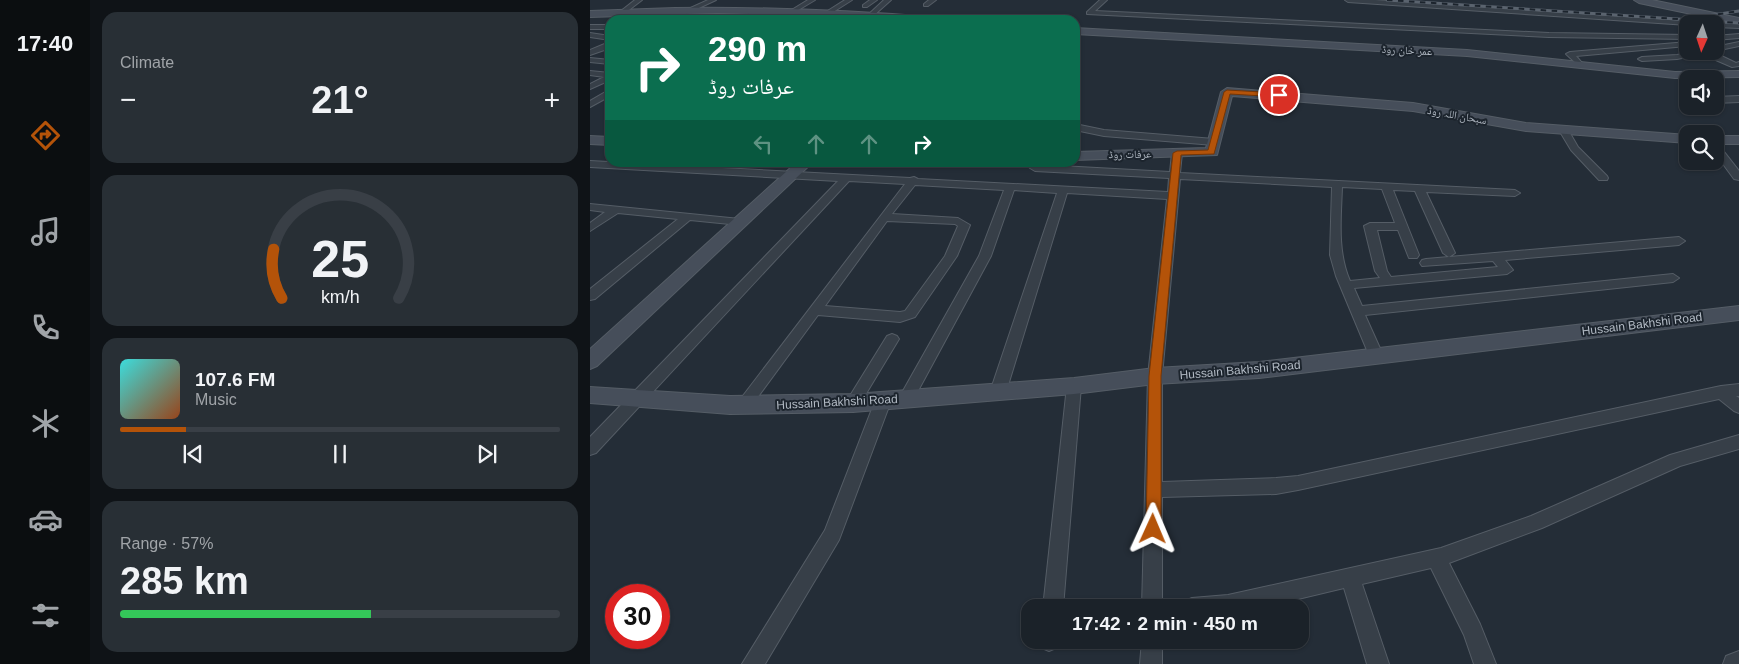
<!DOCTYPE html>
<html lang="en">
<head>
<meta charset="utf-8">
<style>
  :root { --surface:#1b2229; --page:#282f35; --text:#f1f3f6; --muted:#a0a4a8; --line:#393f46; --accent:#b45309 }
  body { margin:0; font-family:Arial,"Noto Naskh Arabic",sans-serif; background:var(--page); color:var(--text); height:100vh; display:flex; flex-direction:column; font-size:19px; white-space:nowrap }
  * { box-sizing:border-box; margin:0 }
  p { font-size:16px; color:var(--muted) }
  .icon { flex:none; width:28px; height:28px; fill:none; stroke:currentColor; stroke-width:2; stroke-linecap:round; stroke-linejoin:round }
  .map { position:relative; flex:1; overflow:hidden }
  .sheet { display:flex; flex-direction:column; gap:12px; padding:12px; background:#0f1317; width:500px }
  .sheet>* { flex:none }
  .guide { position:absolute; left:15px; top:15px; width:475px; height:152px; border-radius:15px; box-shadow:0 1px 4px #0004,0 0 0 1px var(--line); background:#0b6e4f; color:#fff; overflow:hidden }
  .needle { width:32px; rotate:183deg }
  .buttons { position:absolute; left:1089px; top:15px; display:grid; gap:10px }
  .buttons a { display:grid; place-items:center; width:45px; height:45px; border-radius:10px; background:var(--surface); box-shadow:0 1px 4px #0004,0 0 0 1px var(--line); font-size:25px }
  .speed { position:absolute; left:15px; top:584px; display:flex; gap:10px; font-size:25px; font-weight:700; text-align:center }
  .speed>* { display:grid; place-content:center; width:65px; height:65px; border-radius:50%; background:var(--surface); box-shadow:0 1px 4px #0004,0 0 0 1px var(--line); line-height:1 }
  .speed .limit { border:8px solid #d22; background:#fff; color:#111 }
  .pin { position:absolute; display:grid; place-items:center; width:42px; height:42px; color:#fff; margin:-21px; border:2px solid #fff; border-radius:50%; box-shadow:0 1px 5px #0007 }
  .me { position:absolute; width:55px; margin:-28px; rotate:1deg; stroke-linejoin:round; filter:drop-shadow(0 0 4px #0008) }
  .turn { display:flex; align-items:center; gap:18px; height:105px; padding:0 20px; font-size:22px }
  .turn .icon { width:65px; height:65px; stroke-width:2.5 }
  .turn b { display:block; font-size:35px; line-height:42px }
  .lanes { display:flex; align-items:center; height:48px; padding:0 20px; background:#0003; justify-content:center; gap:25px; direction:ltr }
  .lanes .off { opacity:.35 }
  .big { font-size:38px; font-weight:700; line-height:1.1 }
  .sheet .card { flex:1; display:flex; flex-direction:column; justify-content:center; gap:8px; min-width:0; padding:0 18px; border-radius:15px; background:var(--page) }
  .sheet .dial { align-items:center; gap:0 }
  .dial svg { height:130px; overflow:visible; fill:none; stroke:var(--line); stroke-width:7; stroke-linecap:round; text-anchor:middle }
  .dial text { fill:var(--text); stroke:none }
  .song { display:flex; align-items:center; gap:15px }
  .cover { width:60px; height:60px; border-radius:8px; background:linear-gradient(135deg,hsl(180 70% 55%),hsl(20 70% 35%)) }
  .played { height:5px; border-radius:2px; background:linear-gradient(90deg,var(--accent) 15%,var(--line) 15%) }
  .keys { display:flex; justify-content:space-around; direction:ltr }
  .heat { display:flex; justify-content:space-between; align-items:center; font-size:28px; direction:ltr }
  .charge { height:8px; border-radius:4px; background:linear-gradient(90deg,#34c759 57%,var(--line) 0) }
  .trip { position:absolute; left:431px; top:599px; width:288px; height:50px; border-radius:15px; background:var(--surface); box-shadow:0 1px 4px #0004,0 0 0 1px var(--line); font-weight:700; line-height:50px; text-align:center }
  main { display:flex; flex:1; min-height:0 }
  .dock { display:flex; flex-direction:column; width:90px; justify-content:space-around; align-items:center; background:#0b0e10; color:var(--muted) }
  .dock .icon { width:35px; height:35px }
  .dock .active { color:var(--accent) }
  .dock b { font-size:22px; color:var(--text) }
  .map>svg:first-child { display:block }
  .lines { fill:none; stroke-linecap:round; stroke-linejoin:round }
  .street-casing { stroke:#555d66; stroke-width:2 }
  .secondary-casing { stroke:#555d66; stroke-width:2 }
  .street { fill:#373f48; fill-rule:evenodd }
  .secondary { fill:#464e5a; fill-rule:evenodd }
  .rail-casing { stroke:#5a636e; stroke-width:3 }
  .rail { stroke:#1c242d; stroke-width:2; stroke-dasharray:5.5; stroke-linecap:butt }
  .route { fill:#b45309; stroke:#753606 }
  .labels { text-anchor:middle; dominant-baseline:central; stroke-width:4; stroke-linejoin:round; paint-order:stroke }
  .far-street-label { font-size:11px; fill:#b2bac4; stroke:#1c242d }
  .street-label { font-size:12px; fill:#b2bac4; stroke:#1c242d }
</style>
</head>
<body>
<main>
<nav class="dock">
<b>17:40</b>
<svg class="icon active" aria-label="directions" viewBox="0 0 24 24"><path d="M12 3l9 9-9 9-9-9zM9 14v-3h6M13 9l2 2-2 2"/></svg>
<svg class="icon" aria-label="music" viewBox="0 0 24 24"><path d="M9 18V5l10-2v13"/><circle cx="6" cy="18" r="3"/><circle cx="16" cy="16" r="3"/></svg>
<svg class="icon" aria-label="phone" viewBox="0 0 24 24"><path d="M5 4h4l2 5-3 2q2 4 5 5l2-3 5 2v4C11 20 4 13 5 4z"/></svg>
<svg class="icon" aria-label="climate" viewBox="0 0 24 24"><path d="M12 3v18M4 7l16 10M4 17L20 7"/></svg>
<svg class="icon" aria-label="car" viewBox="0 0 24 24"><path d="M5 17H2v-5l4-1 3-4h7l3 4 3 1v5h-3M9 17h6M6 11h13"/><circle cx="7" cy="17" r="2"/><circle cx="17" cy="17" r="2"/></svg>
<svg class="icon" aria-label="filters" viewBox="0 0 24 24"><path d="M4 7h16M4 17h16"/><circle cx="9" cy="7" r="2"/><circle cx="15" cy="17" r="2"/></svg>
</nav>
<section class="sheet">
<div class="card"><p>Climate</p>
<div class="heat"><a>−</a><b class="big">21°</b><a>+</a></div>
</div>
<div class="card dial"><svg viewBox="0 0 100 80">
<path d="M14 69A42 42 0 1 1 86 69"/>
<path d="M14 69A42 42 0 0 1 9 39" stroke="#b45309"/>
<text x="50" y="56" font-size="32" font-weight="700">25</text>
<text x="50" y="72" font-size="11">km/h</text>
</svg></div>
<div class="card">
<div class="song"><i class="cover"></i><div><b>107.6 FM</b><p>Music</p></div></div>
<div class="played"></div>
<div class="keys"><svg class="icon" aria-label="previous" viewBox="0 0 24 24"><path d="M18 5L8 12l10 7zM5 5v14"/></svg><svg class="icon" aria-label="pause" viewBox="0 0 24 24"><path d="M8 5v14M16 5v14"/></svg><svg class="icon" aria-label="next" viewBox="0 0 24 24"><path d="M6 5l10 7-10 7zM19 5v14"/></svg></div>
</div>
<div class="card"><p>Range · 57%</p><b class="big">285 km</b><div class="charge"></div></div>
</section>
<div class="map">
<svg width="1149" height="664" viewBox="0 0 1149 664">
  <rect width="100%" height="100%" fill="#242d37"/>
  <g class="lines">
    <g class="street-casing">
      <g id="street">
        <path d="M45,0H52L35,13H31V11Z"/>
        <path d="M118,0H126L83,20H74Z"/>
        <path d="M218,0H225L205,12L200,11Z"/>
        <path d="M255,0H262L240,14H236V12Z"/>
        <path d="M280,0H287L277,7H273V5Z"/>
        <path d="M294,0H301L282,17H278V15Z"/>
        <path d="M339,0H346L338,6H334V4Z"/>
        <path d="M510,0H517L505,11L959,33L1098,35V39L959,37L497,14V12Z"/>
        <path d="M755,0H785L1108,22L1111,24H1098V25L758,2Z"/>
        <path d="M169,9L174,10L157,20H149Z"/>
        <path d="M194,10L199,11L185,20H177Z"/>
        <path d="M1125,23L1149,24V28L1125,27V24H1122Z"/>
        <rect x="0" y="25" width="20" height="4"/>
        <path d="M0,33L20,36V40L0,37Z"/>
        <path d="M1149,34V38L1125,40V36Z"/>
        <path d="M1098,42L1097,46L986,56L992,63L988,65L976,54L980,52Z"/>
        <path d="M1149,42V46L1125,51V47Z"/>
        <path d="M17,43H20V48L0,55V50Z"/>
        <path d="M1105,51H1121L1146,63L1149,62V66L1142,67L1112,54L1087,59L1052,61L1048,59L1052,57L1087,55Z"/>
        <path d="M0,58L20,60V64L0,62Z"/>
        <path d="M0,71L20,73V80L0,89V84L14,77L0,75Z"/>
        <path d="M17,91H20V96L0,107V101Z"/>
        <path d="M1149,96V102L1125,103V97Z"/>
        <path d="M19,115L20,121L16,120L15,118Z"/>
        <path d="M485,124L514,130L624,139L629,142L624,145L514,136L485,130Z"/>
        <path d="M974,127L977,128L988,147L1017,176L1018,178L1017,180H1009L981,150L969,130Z"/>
        <path d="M1125,143L1128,144L1149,171V180L1144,179L1125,153Z"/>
        <path d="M587,150L592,153L590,173L925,190L930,193L925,196L836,192L865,253L859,257L853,253L825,191L803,190L829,255L827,258H819L808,230H787L797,271L801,277L908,267L903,261L832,266L830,263L832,260L836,259L1089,237L1095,241L1089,245L915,260L923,270L917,274L764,288L772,306L1083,274L1089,278L1083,282L775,315L793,355L791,359L786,360L781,359L779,355L746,276L740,255L742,187L590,179L572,376V482L686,478L708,476L1131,386L1149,384V396H1146L1149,398V413L1144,411L1129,399L708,490L686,494L572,497V608H552L558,376L577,199L477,193L416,392L413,396L408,398L403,396L400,392L467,193L424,190L401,256L322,402L317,404L312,402L309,398L389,256L414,190L325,185L302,214L368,218L380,225L367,256L325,317L310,322L228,315L159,409L154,411L149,409L146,405L149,401L315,184L259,181L6,453L0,455V437L248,181L0,167V161L320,178L324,177L328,179L578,192L579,178L445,171L440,168L443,162H453L452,165L580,172L582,153ZM752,187L792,189L805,223H780L774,226L785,271L790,278L760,281C747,251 751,218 752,187ZM297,221L365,224L368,226L355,256L315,311L310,312L235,306Z"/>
        <path d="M0,204L150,219L156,222L150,225L100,220L5,299L0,300V289L88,219L28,213L0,231V223L15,212L0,210Z"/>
        <path d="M302,334L307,336L309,339L268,407L263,409L258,407L255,403L258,399L297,336Z"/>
        <path d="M484,380L489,382L491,386L473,608H453L477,386L479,382Z"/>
        <path d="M293,395L298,397L301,401L249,540L175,664H152L235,530L285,401L288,397Z"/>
        <path d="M1149,435V449L1090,466L952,528L859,563L890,624L906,664H884L874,635L841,568L772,584L799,664H777L754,588L671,608H592L595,601L602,598L638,595L851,548L941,516L1080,455Z"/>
        <path d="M449,640H469V641L466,648L459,651L452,648Z"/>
        <path d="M552,640H572V664H550Z"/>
        <path d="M1149,651V664H1133L1136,656Z"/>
      </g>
    </g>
    <g class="secondary-casing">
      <g id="secondary">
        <path d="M1044,0H1062L1149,18V24L1049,3Z"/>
        <path d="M85,8C170,7 255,10 340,17L345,20L128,13L0,17V11Z"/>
        <path d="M485,28L877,50L1085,72L1149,71V77L1085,78L877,56L485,34Z"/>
        <path d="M637,88L823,103L936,123L1098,135V143L936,131L823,111L642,96L627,155L485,160V152L616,148L631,92Z"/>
        <path d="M0,136L20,137V145L0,144Z"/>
        <rect x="1125" y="136" width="24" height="8"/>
        <path d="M207,162H223L7,366L0,369V349Z"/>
        <path d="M425,162H459C452,169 432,169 425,162Z"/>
        <path d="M1149,306V320L669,378L565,384L484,394L263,412L140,414L0,403V387L140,396L263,394L484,378L565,368L669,362Z"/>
      </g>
    </g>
    <use href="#street" class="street"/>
    <use href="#secondary" class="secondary"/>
    <g class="rail-casing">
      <g id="rail">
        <path d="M797,0L1149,23"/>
        <path d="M1117,16L1149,11"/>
      </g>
    </g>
    <use href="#rail" class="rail"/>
  </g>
  <path class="route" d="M637,90L689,93L692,95L689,97L640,94L624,154L591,155L571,376V529L569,534L563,536L558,534L556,529L559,376L583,153L587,151L618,150L634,92Z"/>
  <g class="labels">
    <g class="far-street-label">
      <text transform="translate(817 50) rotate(3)">عمر خان روڈ</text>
      <text transform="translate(867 115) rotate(10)">سبحان اللہ روڈ</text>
      <text transform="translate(540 154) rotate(-1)">عرفات روڈ</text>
    </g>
    <g class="street-label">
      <text transform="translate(1052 324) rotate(-7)">Hussain Bakhshi Road</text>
      <text transform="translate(650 370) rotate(-5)">Hussain Bakhshi Road</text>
      <text transform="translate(247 402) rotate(-3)">Hussain Bakhshi Road</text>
    </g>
  </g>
</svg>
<div class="buttons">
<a><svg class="needle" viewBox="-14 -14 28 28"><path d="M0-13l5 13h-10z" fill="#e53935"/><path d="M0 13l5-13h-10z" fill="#a0a4a8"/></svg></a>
<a><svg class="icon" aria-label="sound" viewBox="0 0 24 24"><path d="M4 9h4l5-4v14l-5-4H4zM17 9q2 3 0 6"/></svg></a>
<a><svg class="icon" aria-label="search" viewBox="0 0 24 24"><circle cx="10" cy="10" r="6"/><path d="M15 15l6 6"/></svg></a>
</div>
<div class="speed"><div class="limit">30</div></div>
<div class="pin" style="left:689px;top:95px;background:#d93025"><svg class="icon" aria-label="arrive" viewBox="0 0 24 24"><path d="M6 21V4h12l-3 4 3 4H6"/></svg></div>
<svg class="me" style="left:563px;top:529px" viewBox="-20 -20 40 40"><path d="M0-17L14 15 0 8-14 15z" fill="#b45309" stroke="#fff" stroke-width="4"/></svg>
<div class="trip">17:42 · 2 min · 450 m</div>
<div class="guide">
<div class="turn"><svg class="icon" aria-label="right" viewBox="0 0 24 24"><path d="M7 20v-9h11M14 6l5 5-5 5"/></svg><div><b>290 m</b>عرفات روڈ</div></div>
<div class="lanes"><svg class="icon off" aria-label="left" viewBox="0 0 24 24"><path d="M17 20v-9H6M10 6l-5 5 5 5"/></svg><svg class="icon off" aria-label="ahead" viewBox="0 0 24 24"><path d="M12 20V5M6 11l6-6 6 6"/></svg><svg class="icon off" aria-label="ahead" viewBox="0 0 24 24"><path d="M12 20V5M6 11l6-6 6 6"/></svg><svg class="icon" aria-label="right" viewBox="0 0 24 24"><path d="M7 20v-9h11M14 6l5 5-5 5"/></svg></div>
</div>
</div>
</main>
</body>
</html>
